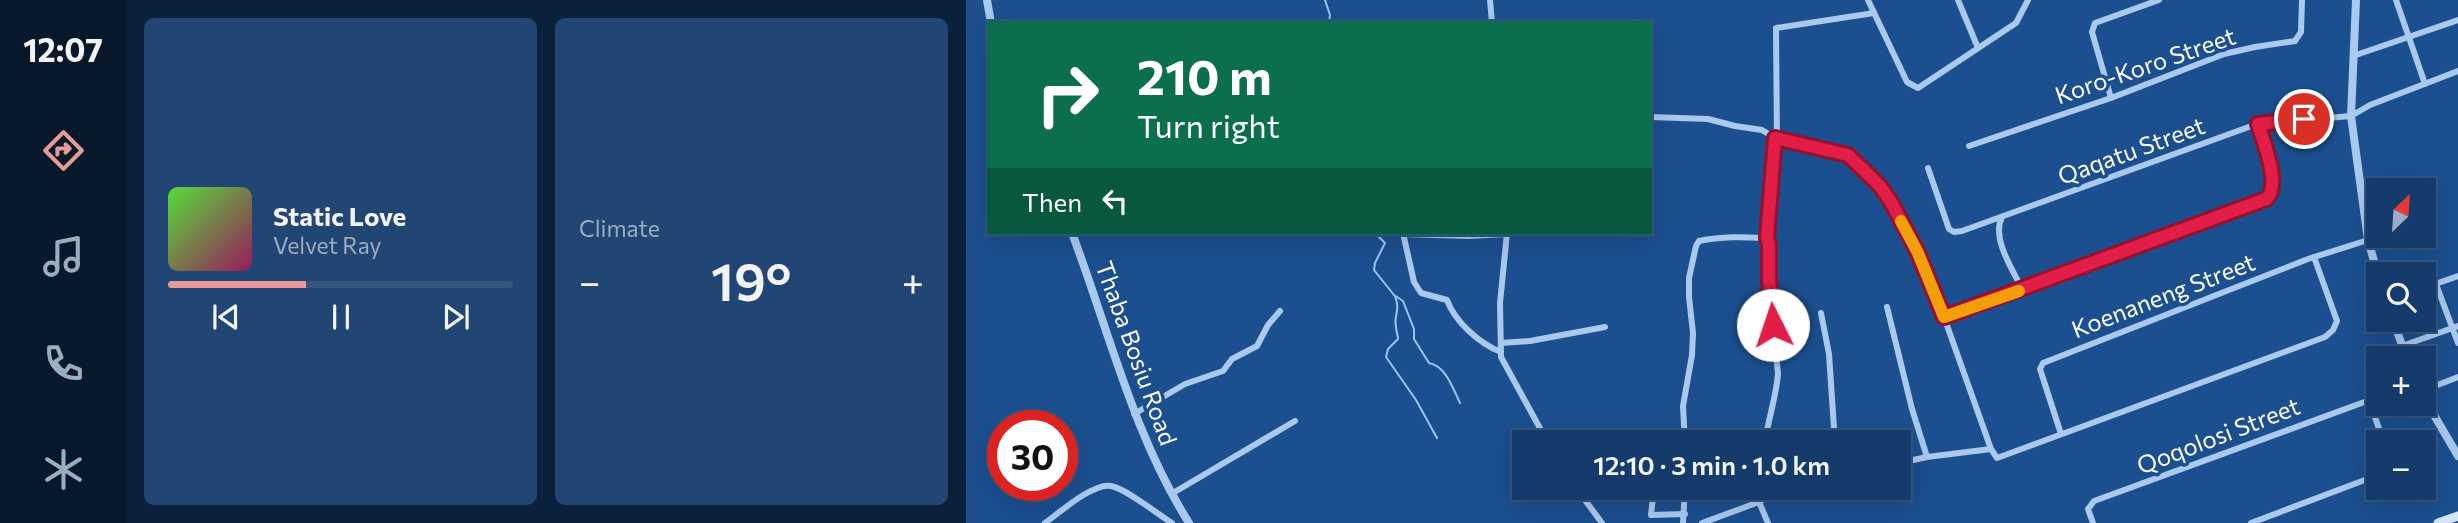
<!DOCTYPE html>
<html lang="en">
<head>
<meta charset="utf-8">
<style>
  :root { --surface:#143b6b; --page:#214673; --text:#f1f3f6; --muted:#9dadc1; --line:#33557e; --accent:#e69b98 }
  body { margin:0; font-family:Commissioner,sans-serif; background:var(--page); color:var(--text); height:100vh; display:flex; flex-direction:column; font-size:26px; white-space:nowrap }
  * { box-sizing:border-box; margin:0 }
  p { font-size:23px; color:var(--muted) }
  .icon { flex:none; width:38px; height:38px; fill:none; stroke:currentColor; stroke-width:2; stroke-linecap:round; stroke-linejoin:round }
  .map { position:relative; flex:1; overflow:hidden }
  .panel { display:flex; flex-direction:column; gap:18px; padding:18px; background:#0b203b; width:840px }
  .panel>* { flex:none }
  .hud { position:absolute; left:21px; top:21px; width:665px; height:214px; border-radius:0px; box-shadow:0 7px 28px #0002,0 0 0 2px var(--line); background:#0b6e4f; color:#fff; overflow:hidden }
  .needle { width:46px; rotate:25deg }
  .controls { position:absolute; left:1400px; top:178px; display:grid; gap:14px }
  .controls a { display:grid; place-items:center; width:70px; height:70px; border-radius:0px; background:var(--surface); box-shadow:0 7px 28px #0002,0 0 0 2px var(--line); font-size:35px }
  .speed { position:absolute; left:21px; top:410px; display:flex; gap:14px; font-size:35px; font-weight:700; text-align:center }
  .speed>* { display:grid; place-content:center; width:91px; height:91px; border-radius:50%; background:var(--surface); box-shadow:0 7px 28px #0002,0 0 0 2px var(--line); line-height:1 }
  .speed .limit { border:10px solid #d22; background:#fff; color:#111 }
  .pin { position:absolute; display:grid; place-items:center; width:60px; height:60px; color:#fff; margin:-30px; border:4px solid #fff; border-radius:50%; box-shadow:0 2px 7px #0007 }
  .me { position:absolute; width:77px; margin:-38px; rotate:356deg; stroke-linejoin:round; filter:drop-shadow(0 0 5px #0008) }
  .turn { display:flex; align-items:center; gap:24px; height:147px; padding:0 35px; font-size:32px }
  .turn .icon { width:91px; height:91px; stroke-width:2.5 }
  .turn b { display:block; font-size:49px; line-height:60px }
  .then { display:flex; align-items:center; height:66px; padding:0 35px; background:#0003; gap:14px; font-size:26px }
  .big { font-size:52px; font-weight:600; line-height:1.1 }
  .panel .card { flex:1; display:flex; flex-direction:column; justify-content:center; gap:10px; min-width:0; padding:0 24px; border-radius:10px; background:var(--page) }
  .song { display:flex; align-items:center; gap:21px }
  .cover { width:84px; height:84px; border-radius:10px; background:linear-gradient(135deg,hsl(110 70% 55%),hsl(330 70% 35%)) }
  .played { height:7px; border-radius:4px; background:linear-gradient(90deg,var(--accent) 40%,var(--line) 40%) }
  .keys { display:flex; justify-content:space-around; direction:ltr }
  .heat { display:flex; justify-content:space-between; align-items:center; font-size:38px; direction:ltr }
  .panel .tiles { flex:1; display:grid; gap:18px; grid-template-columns:repeat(2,1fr) }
  .trip { position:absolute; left:546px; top:430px; width:399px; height:70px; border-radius:0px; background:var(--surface); box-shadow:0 7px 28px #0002,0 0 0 2px var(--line); font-weight:600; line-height:70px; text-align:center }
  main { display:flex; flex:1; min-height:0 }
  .menu { display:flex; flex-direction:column; width:126px; justify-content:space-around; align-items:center; background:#08182b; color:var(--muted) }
  .menu .icon { width:49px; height:49px }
  .menu .current { color:var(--accent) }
  .menu b { font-size:32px; color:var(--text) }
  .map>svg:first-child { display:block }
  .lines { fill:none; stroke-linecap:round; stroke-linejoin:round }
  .stream { stroke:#9cc4f0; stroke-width:2 }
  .minor { stroke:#a9c9ee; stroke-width:6 }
  .tertiary { stroke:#a9c9ee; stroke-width:8 }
  .secondary { stroke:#d6e6fa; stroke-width:9 }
  .route-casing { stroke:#92132f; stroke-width:18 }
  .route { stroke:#e11d48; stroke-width:12 }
  .slow { stroke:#f59e0b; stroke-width:12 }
  .labels { text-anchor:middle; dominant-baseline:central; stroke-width:7; stroke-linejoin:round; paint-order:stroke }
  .street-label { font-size:24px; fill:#fff; stroke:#1b4f8f }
</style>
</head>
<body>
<main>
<nav class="menu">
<b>12:07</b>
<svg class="icon current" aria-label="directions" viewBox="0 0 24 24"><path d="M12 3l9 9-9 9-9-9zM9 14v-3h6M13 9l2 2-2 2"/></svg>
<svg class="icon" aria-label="music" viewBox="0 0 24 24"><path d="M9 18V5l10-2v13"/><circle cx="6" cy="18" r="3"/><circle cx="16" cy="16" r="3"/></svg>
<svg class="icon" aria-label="phone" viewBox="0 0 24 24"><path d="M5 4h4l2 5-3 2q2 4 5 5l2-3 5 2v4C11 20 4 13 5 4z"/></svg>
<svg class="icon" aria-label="climate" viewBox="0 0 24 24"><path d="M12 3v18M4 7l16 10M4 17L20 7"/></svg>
</nav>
<section class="panel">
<div class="tiles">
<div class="card">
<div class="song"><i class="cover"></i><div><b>Static Love</b><p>Velvet Ray</p></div></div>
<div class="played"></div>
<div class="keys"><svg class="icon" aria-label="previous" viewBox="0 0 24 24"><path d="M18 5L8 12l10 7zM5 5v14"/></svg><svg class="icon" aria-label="pause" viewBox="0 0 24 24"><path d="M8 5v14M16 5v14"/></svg><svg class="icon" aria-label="next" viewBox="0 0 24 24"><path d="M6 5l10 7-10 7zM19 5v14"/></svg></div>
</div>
<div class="card"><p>Climate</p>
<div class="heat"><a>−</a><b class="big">19°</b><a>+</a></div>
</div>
</div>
</section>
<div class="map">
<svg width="1492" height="523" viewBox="0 0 1492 523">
  <rect width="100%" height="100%" fill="#1b4f8f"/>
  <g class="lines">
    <g class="stream">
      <path d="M359,0L364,15L363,23"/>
      <path d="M409,233L419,243L409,263L408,270L428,295L437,301L448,329V339L463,363C480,366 487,389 494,403"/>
      <path d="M429,296C435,312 427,315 430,327C430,331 432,335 432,339L422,349L420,357L450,400L471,438"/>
    </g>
    <g class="minor">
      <path d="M524,0L526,23"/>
      <path d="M902,0L941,82L952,88L1050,23L1062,0"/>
      <path d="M992,0L1012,48"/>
      <path d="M1430,0L1459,84"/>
      <path d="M1387,56L1492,20"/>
      <path d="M1145,98L1126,32L1129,23L1193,0"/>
      <path d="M684,117L742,119L769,126L796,130L809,138L882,155L908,181L925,202L952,253L978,317L1025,449"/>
      <path d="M1003,146L1145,98L1258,54L1289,47L1329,41L1335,32L1336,0"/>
      <path d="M962,168L983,229L988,232L996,231L1291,124L1385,116L1404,105L1492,71"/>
      <path d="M1036,217C1025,238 1047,270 1056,289"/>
      <path d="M437,233L448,282L455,293L481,300C489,322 514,344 535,352"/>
      <path d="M541,233L534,303L535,357L582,443"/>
      <path d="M437,234L502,236L541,234"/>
      <path d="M1470,284L1492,343"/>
      <path d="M1458,288L1492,276"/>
      <path d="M921,307L946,409L961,457L933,463"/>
      <path d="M855,313L863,354L869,443"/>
      <path d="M978,317L1300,199C1316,185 1297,142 1291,124"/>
      <path d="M535,343L564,341L639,327"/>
      <path d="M1436,346L1492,326"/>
      <path d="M1469,386L1492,377"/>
      <path d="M1403,400L1418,443"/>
      <path d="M168,414L219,384L257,371L266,359L291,346L302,325L314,311"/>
      <path d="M1095,434L1074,369L1077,363L1342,259L1402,240"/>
      <path d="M719,443L717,406L726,355L727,333L723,297V278L730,246L733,241C756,236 778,237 801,238L811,143L810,28L908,13"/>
      <path d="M799,443C802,419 810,398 812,374L803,279V244L801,238"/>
      <path d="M961,457L1025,449L1031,458L1359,337L1367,330L1371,321L1348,257"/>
      <path d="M610,488L636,523"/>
      <path d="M688,488L685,515L719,514"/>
      <path d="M207,493L329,421"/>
      <path d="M793,502L802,523"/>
      <path d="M79,523C93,513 128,482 145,486C161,489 191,514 206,523"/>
      <path d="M717,523L719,488"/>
      <path d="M736,523L793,502L810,492L836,488"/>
      <path d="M1127,523L1122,509L1128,501L1412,397"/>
      <path d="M1285,523L1412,475"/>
    </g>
    <g class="tertiary">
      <path d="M21,0L25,23"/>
      <path d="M1390,0L1385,116L1402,240L1412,275"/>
      <path d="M106,233C143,331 167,434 223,523"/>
      <path d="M1427,320L1441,359"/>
      <path d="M1458,398L1492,456"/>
    </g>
    <path class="secondary" d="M1472,523L1492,516"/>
  </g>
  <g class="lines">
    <g class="route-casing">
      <path id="route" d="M807,325L803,279V244L801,238L809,138L882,155L914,186L925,202L952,253L978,317L1300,199C1316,186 1297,141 1292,124L1338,119"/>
    </g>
    <use href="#route" class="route"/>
    <path class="slow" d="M935,221L952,253L978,317L1053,291"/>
  </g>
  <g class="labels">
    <g class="street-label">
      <text transform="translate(1179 65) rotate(-19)">Koro-Koro Street</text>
      <text transform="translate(1165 150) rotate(-20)">Qaqatu Street</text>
      <text transform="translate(1197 295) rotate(-21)">Koenaneng Street</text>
      <text transform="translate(171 353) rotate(70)">Thaba Bosiu Road</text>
      <text transform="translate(1252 435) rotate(-21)">Qoqolosi Street</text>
    </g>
  </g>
</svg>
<div class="controls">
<a><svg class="needle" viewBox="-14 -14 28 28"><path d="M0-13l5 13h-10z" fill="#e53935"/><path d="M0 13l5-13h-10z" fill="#9dadc1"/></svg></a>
<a><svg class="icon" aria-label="search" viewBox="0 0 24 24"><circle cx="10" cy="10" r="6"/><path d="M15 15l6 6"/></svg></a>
<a>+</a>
<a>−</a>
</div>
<div class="speed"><div class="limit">30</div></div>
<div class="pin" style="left:1338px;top:119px;background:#d93025"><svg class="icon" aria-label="arrive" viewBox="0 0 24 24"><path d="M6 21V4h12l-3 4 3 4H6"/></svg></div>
<svg class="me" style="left:807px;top:325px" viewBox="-20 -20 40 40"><circle r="19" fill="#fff"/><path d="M0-13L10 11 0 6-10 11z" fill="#e11d48"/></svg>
<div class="trip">12:10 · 3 min · 1.0 km</div>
<div class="hud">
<div class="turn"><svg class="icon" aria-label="right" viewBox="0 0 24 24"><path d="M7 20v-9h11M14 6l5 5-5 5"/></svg><div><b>210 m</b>Turn right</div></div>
<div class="then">Then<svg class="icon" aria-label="left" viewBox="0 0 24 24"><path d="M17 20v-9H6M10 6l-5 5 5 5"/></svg></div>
</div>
</div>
</main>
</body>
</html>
